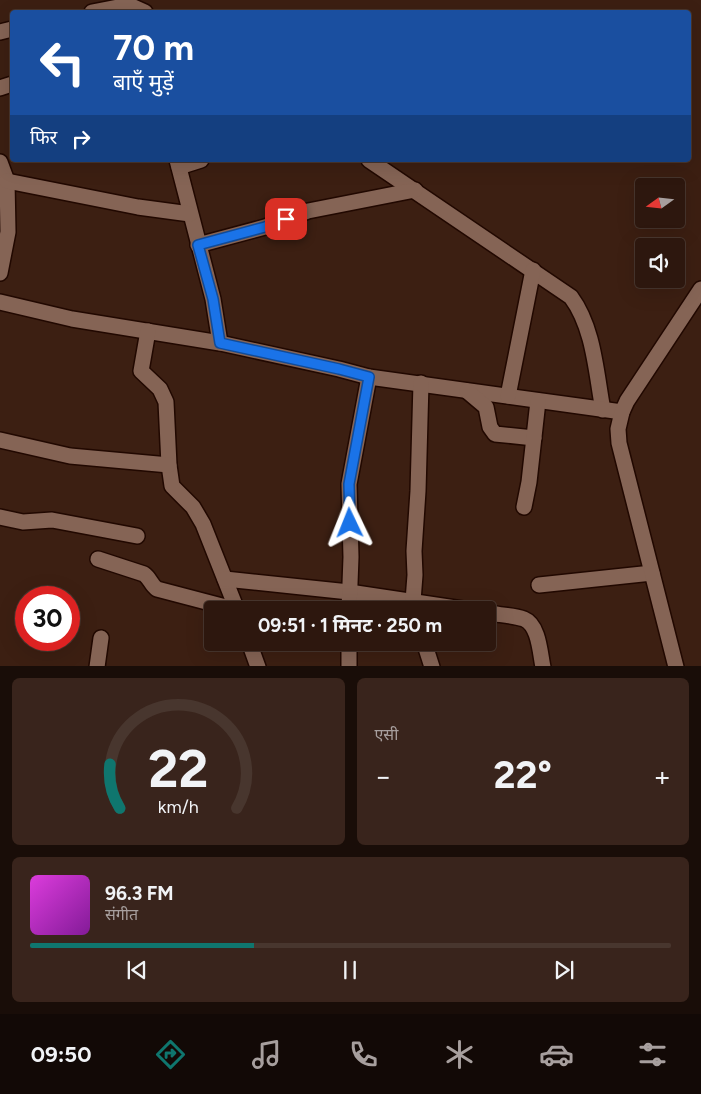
<!DOCTYPE html>
<html lang="hi">
<head>
<meta charset="utf-8">
<style>
  :root { --surface:#2d170e; --page:#39241c; --text:#f1f3f6; --muted:#a79f9e; --line:#48362e; --accent:#0f766e }
  body { margin:0; font-family:Figtree,"Noto Sans Devanagari",sans-serif; background:var(--page); color:var(--text); height:100vh; display:flex; flex-direction:column; font-size:19px; white-space:nowrap }
  * { box-sizing:border-box; margin:0 }
  p { font-size:16px; color:var(--muted) }
  .icon { flex:none; width:28px; height:28px; fill:none; stroke:currentColor; stroke-width:2; stroke-linecap:round; stroke-linejoin:round }
  .map { position:relative; height:666px; overflow:hidden }
  .sheet { display:flex; flex-direction:column; gap:12px; padding:12px; background:#190d08; flex:1 }
  .sheet>* { flex:none }
  .banner { position:absolute; left:10px; top:10px; width:681px; height:152px; border-radius:5px; box-shadow:0 5px 20px #0002,0 0 0 1px var(--line); background:#1a4fa0; color:#fff; overflow:hidden }
  .needle { width:32px; rotate:255deg }
  .buttons { position:absolute; left:635px; top:178px; display:grid; gap:10px }
  .buttons a { display:grid; place-items:center; width:50px; height:50px; border-radius:5px; background:var(--surface); box-shadow:0 5px 20px #0002,0 0 0 1px var(--line); font-size:25px }
  .speed { position:absolute; left:15px; top:586px; display:flex; gap:10px; font-size:25px; font-weight:700; text-align:center }
  .speed>* { display:grid; place-content:center; width:65px; height:65px; border-radius:50%; background:var(--surface); box-shadow:0 5px 20px #0002,0 0 0 1px var(--line); line-height:1 }
  .speed .limit { border:8px solid #d22; background:#fff; color:#111 }
  .pin { position:absolute; display:grid; place-items:center; width:42px; height:42px; color:#fff; margin:-21px; border-radius:10px; box-shadow:0 2px 8px #0006 }
  .me { position:absolute; width:55px; margin:-28px; rotate:358deg; stroke-linejoin:round; filter:drop-shadow(0 0 4px #0008) }
  .turn { display:flex; align-items:center; gap:18px; height:105px; padding:0 20px; font-size:22px }
  .turn .icon { width:65px; height:65px; stroke-width:2.5 }
  .turn b { display:block; font-size:35px; line-height:42px }
  .then { display:flex; align-items:center; height:48px; padding:0 20px; background:#0003; gap:10px; font-size:19px }
  .big { font-size:38px; font-weight:700; line-height:1.1 }
  .sheet .card { flex:1; display:flex; flex-direction:column; justify-content:center; gap:8px; min-width:0; padding:0 18px; border-radius:8px; background:var(--page) }
  .sheet .dial { align-items:center; gap:0 }
  .dial svg { height:130px; overflow:visible; fill:none; stroke:var(--line); stroke-width:7; stroke-linecap:round; text-anchor:middle }
  .dial text { fill:var(--text); stroke:none }
  .song { display:flex; align-items:center; gap:15px }
  .cover { width:60px; height:60px; border-radius:8px; background:linear-gradient(135deg,hsl(300 70% 55%),hsl(290 70% 35%)) }
  .played { height:5px; border-radius:2px; background:linear-gradient(90deg,var(--accent) 35%,var(--line) 35%) }
  .keys { display:flex; justify-content:space-around; direction:ltr }
  .heat { display:flex; justify-content:space-between; align-items:center; font-size:28px; direction:ltr }
  .sheet .tiles { flex:1; display:grid; gap:12px; grid-template-columns:1fr 1fr }
  .card:last-child { grid-column:span 2 }
  .trip { position:absolute; left:204px; top:601px; width:292px; height:50px; border-radius:5px; background:var(--surface); box-shadow:0 5px 20px #0002,0 0 0 1px var(--line); font-weight:700; line-height:50px; text-align:center }
  .dock { display:flex; height:80px; justify-content:space-around; align-items:center; background:#120906; color:var(--muted) }
  .dock .icon { width:35px; height:35px }
  .dock .selected { color:var(--accent) }
  .dock b { font-size:22px; color:var(--text) }
  .map>svg:first-child { display:block }
  .lines { fill:none; stroke-linecap:round; stroke-linejoin:round }
  .minor-casing { stroke:#210800; stroke-width:18 }
  .minor { stroke:#856455; stroke-width:15 }
  .route-casing { stroke:#114b97; stroke-width:12 }
  .route { stroke:#1a73e8; stroke-width:9 }
</style>
</head>
<body>
<div class="map">
<svg width="701" height="667" viewBox="0 0 701 667">
  <rect width="100%" height="100%" fill="#3c1f12"/>
  <g class="lines">
    <g class="minor-casing">
      <g id="minor">
        <path d="M92,12L129,5L145,12"/>
        <path d="M0,32L12,29"/>
        <path d="M0,88L12,84"/>
        <path d="M177,160L213,299L220,343"/>
        <path d="M369,160L571,297C594,328 596,373 603,410"/>
        <path d="M0,162L7,181L8,232L0,273"/>
        <path d="M179,167L201,160"/>
        <path d="M7,181L138,207L190,214"/>
        <path d="M198,245L265,227L308,211L415,190"/>
        <path d="M0,302L72,319L220,343L339,369L369,377L622,412"/>
        <path d="M148,331L141,371L160,389L166,402L169,465L172,486L193,507L203,524L237,610"/>
        <path d="M467,391L486,407L490,427L495,434L534,438"/>
        <path d="M508,396L533,270"/>
        <path d="M0,440L70,456L169,465"/>
        <path d="M524,507L529,482L538,401"/>
        <path d="M0,517L23,522L52,520L137,536"/>
        <path d="M98,559L144,574C150,578 151,585 157,589L237,610"/>
        <path d="M225,579L349,592L469,610"/>
        <path d="M539,585L652,573"/>
        <path d="M415,609L413,601L415,575L414,551L418,491L421,383"/>
        <path d="M349,610L351,557L349,484L369,377"/>
        <path d="M488,613C499,615 513,615 524,619C539,625 540,653 543,667"/>
        <path d="M249,642L258,667"/>
        <path d="M424,642L432,667"/>
        <path d="M97,667L101,638"/>
        <path d="M349,667V642"/>
        <path d="M676,667L619,443L618,429L622,412L627,401L701,289"/>
      </g>
    </g>
    <use href="#minor" class="minor"/>
  </g>
  <g class="lines">
    <g class="route-casing">
      <path id="route" d="M286,219L265,227L198,245L213,299L220,343L339,369L369,377L349,484L350,523"/>
    </g>
    <use href="#route" class="route"/>
  </g>
</svg>
<div class="buttons">
<a><svg class="needle" viewBox="-14 -14 28 28"><path d="M0-13l5 13h-10z" fill="#e53935"/><path d="M0 13l5-13h-10z" fill="#a79f9e"/></svg></a>
<a><svg class="icon" aria-label="sound" viewBox="0 0 24 24"><path d="M4 9h4l5-4v14l-5-4H4zM17 9q2 3 0 6"/></svg></a>
</div>
<div class="speed"><div class="limit">30</div></div>
<div class="pin" style="left:286px;top:219px;background:#d93025"><svg class="icon" aria-label="arrive" viewBox="0 0 24 24"><path d="M6 21V4h12l-3 4 3 4H6"/></svg></div>
<svg class="me" style="left:350px;top:523px" viewBox="-20 -20 40 40"><path d="M0-17L14 15 0 8-14 15z" fill="#1a73e8" stroke="#fff" stroke-width="4"/></svg>
<div class="trip">09:51 · 1 मिनट · 250 m</div>
<div class="banner">
<div class="turn"><svg class="icon" aria-label="left" viewBox="0 0 24 24"><path d="M17 20v-9H6M10 6l-5 5 5 5"/></svg><div><b>70 m</b>बाएँ मुड़ें</div></div>
<div class="then">फिर<svg class="icon" aria-label="right" viewBox="0 0 24 24"><path d="M7 20v-9h11M14 6l5 5-5 5"/></svg></div>
</div>
</div>
<section class="sheet">
<div class="tiles">
<div class="card dial"><svg viewBox="0 0 100 80">
<path d="M14 69A42 42 0 1 1 86 69"/>
<path d="M14 69A42 42 0 0 1 8 42" stroke="#0f766e"/>
<text x="50" y="56" font-size="32" font-weight="700">22</text>
<text x="50" y="72" font-size="11">km/h</text>
</svg></div>
<div class="card"><p>एसी</p>
<div class="heat"><a>−</a><b class="big">22°</b><a>+</a></div>
</div>
<div class="card">
<div class="song"><i class="cover"></i><div><b>96.3 FM</b><p>संगीत</p></div></div>
<div class="played"></div>
<div class="keys"><svg class="icon" aria-label="previous" viewBox="0 0 24 24"><path d="M18 5L8 12l10 7zM5 5v14"/></svg><svg class="icon" aria-label="pause" viewBox="0 0 24 24"><path d="M8 5v14M16 5v14"/></svg><svg class="icon" aria-label="next" viewBox="0 0 24 24"><path d="M6 5l10 7-10 7zM19 5v14"/></svg></div>
</div>
</div>
</section>
<nav class="dock">
<b>09:50</b>
<svg class="icon selected" aria-label="directions" viewBox="0 0 24 24"><path d="M12 3l9 9-9 9-9-9zM9 14v-3h6M13 9l2 2-2 2"/></svg>
<svg class="icon" aria-label="music" viewBox="0 0 24 24"><path d="M9 18V5l10-2v13"/><circle cx="6" cy="18" r="3"/><circle cx="16" cy="16" r="3"/></svg>
<svg class="icon" aria-label="phone" viewBox="0 0 24 24"><path d="M5 4h4l2 5-3 2q2 4 5 5l2-3 5 2v4C11 20 4 13 5 4z"/></svg>
<svg class="icon" aria-label="climate" viewBox="0 0 24 24"><path d="M12 3v18M4 7l16 10M4 17L20 7"/></svg>
<svg class="icon" aria-label="car" viewBox="0 0 24 24"><path d="M5 17H2v-5l4-1 3-4h7l3 4 3 1v5h-3M9 17h6M6 11h13"/><circle cx="7" cy="17" r="2"/><circle cx="17" cy="17" r="2"/></svg>
<svg class="icon" aria-label="filters" viewBox="0 0 24 24"><path d="M4 7h16M4 17h16"/><circle cx="9" cy="7" r="2"/><circle cx="15" cy="17" r="2"/></svg>
</nav>
</body>
</html>
